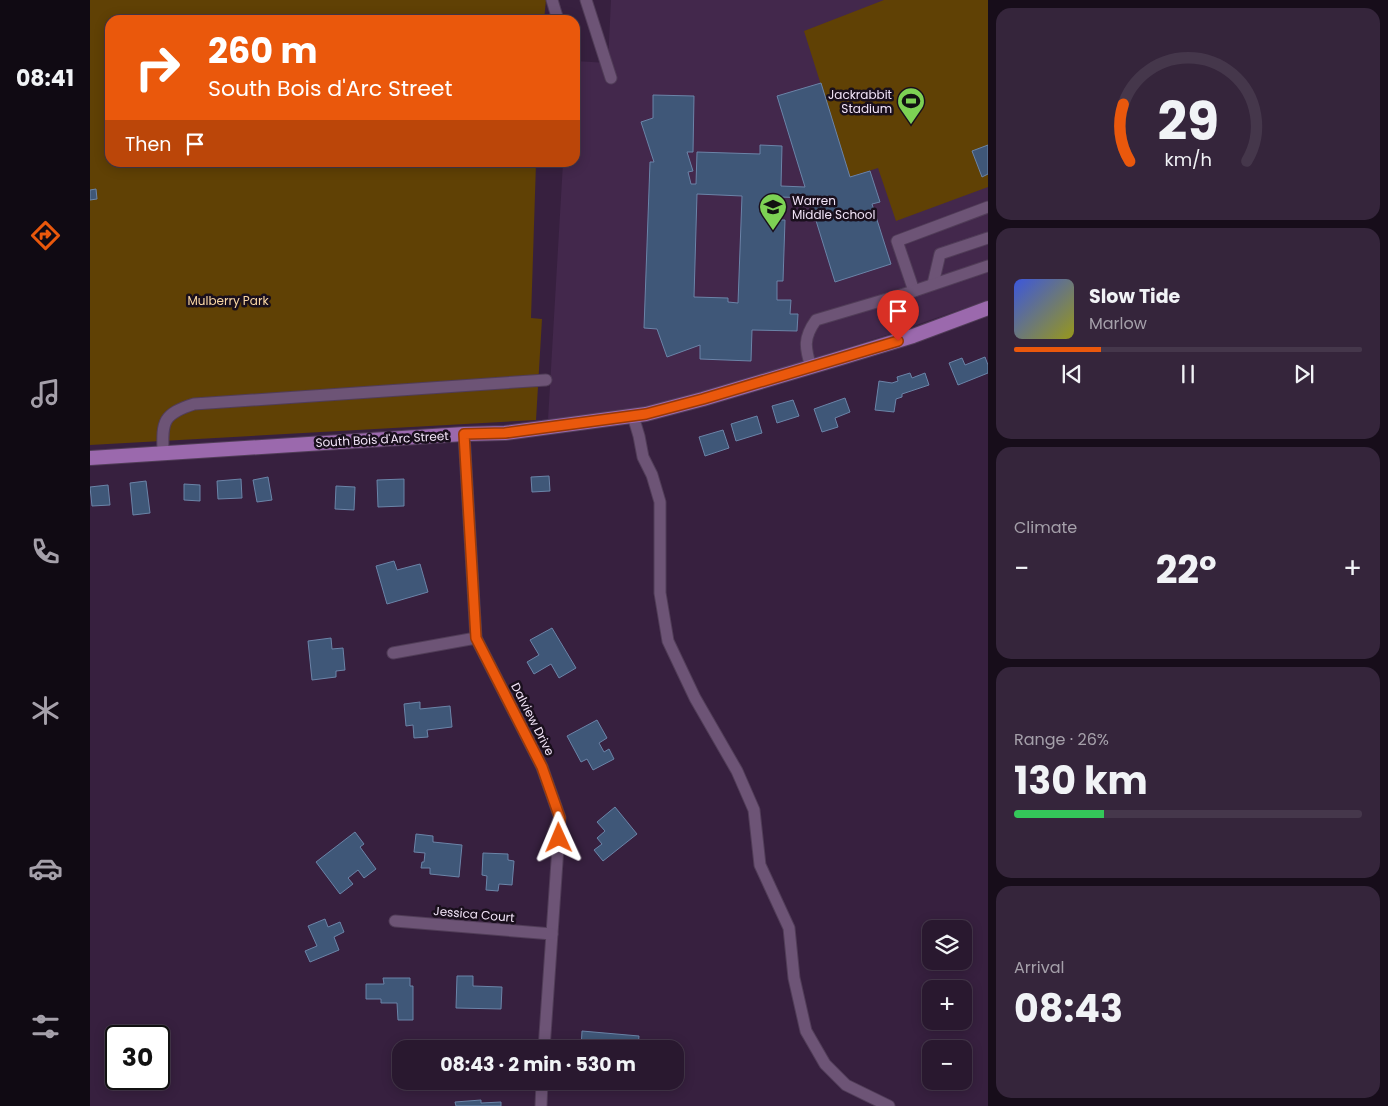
<!DOCTYPE html>
<html lang="en">
<head>
<meta charset="utf-8">
<style>
  :root { --surface:#29182f; --page:#35253b; --text:#f1f3f6; --muted:#a5a0aa; --line:#45374b; --accent:#ea580c }
  body { margin:0; font-family:Poppins,sans-serif; background:var(--page); color:var(--text); height:100vh; display:flex; flex-direction:column; font-size:19px; white-space:nowrap }
  * { box-sizing:border-box; margin:0 }
  p { font-size:16px; color:var(--muted) }
  .icon { flex:none; width:28px; height:28px; fill:none; stroke:currentColor; stroke-width:2; stroke-linecap:round; stroke-linejoin:round }
  .map { position:relative; flex:1; overflow:hidden }
  .details { display:flex; flex-direction:column; gap:8px; padding:8px; background:#170d1a; width:400px }
  .details>* { flex:none }
  .guide { position:absolute; left:15px; top:15px; width:475px; height:152px; border-radius:15px; box-shadow:0 2px 12px #0003,0 0 0 1px var(--line); background:#ea580c; color:#fff; overflow:hidden }
  .fabs { position:absolute; left:832px; top:920px; display:grid; gap:10px }
  .fabs a { display:grid; place-items:center; width:50px; height:50px; border-radius:10px; background:var(--surface); box-shadow:0 2px 12px #0003,0 0 0 1px var(--line); font-size:25px }
  .speed { position:absolute; left:15px; top:1025px; display:flex; gap:10px; font-size:25px; font-weight:700; text-align:center }
  .speed>* { display:grid; place-content:center; width:65px; height:65px; border-radius:50%; background:var(--surface); box-shadow:0 2px 12px #0003,0 0 0 1px var(--line); line-height:1 }
  .speed .limit { border:2px solid #111; border-radius:8px; background:#fff; color:#111 }
  .pin { position:absolute; display:grid; place-items:center; width:42px; height:42px; color:#fff; margin:-51px -21px; border-radius:50% 50% 50% 0; rotate:-45deg; box-shadow:0 0 5px #0007 }
  .pin .icon { rotate:45deg }
  .me { position:absolute; width:55px; margin:-28px; rotate:359deg; stroke-linejoin:round; filter:drop-shadow(0 0 4px #0008) }
  .turn { display:flex; align-items:center; gap:18px; height:105px; padding:0 20px; font-size:22px }
  .turn .icon { width:65px; height:65px; stroke-width:2.5 }
  .turn b { display:block; font-size:35px; line-height:42px }
  .then { display:flex; align-items:center; height:48px; padding:0 20px; background:#0003; gap:10px; font-size:19px }
  .big { font-size:38px; font-weight:700; line-height:1.1 }
  .details .card { flex:1; display:flex; flex-direction:column; justify-content:center; gap:8px; min-width:0; padding:0 18px; border-radius:15px; background:var(--page) }
  .details .dial { align-items:center; gap:0 }
  .dial svg { height:130px; overflow:visible; fill:none; stroke:var(--line); stroke-width:7; stroke-linecap:round; text-anchor:middle }
  .dial text { fill:var(--text); stroke:none }
  .song { display:flex; align-items:center; gap:15px }
  .cover { width:60px; height:60px; border-radius:8px; background:linear-gradient(135deg,hsl(230 70% 55%),hsl(60 70% 35%)) }
  .played { height:5px; border-radius:2px; background:linear-gradient(90deg,var(--accent) 25%,var(--line) 25%) }
  .keys { display:flex; justify-content:space-around; direction:ltr }
  .heat { display:flex; justify-content:space-between; align-items:center; font-size:28px; direction:ltr }
  .charge { height:8px; border-radius:4px; background:linear-gradient(90deg,#34c759 26%,var(--line) 0) }
  .trip { position:absolute; left:302px; top:1040px; width:292px; height:50px; border-radius:15px; background:var(--surface); box-shadow:0 2px 12px #0003,0 0 0 1px var(--line); font-weight:700; line-height:50px; text-align:center }
  main { display:flex; flex:1; min-height:0 }
  .menu { display:flex; flex-direction:column; width:90px; justify-content:space-around; align-items:center; background:#100a13; color:var(--muted) }
  .menu .icon { width:35px; height:35px }
  .menu .selected { color:var(--accent) }
  .menu b { font-size:22px; color:var(--text) }
  .map>svg:first-child { display:block }
  .built { fill:#43284c }
  .green { fill:#604105 }
  .building { fill:#3f5778; stroke:#6b84a8; fill-rule:evenodd }
  .lines { fill:none; stroke-linecap:round; stroke-linejoin:round }
  .minor-casing { stroke:#513d58; stroke-width:13 }
  .major-casing { stroke:#513d58; stroke-width:16 }
  .minor { stroke:#6d5476; stroke-width:11 }
  .major { stroke:#9b69ad; stroke-width:14 }
  .route-casing { stroke:#983908; stroke-width:12 }
  .route { stroke:#ea580c; stroke-width:9 }
  .labels { text-anchor:middle; dominant-baseline:central; stroke-width:5; stroke-linejoin:round; paint-order:stroke }
  .poi-label { font-size:12px; fill:#f2e4f8; stroke:#190f1c; text-anchor:end }
  .park-label { font-size:12px; fill:#fad7a4; stroke:#190f1c }
  .street-label { font-size:12px; fill:#f2e4f8; stroke:#190f1c }
</style>
</head>
<body>
<main>
<nav class="menu">
<b>08:41</b>
<svg class="icon selected" aria-label="directions" viewBox="0 0 24 24"><path d="M12 3l9 9-9 9-9-9zM9 14v-3h6M13 9l2 2-2 2"/></svg>
<svg class="icon" aria-label="music" viewBox="0 0 24 24"><path d="M9 18V5l10-2v13"/><circle cx="6" cy="18" r="3"/><circle cx="16" cy="16" r="3"/></svg>
<svg class="icon" aria-label="phone" viewBox="0 0 24 24"><path d="M5 4h4l2 5-3 2q2 4 5 5l2-3 5 2v4C11 20 4 13 5 4z"/></svg>
<svg class="icon" aria-label="climate" viewBox="0 0 24 24"><path d="M12 3v18M4 7l16 10M4 17L20 7"/></svg>
<svg class="icon" aria-label="car" viewBox="0 0 24 24"><path d="M5 17H2v-5l4-1 3-4h7l3 4 3 1v5h-3M9 17h6M6 11h13"/><circle cx="7" cy="17" r="2"/><circle cx="17" cy="17" r="2"/></svg>
<svg class="icon" aria-label="filters" viewBox="0 0 24 24"><path d="M4 7h16M4 17h16"/><circle cx="9" cy="7" r="2"/><circle cx="15" cy="17" r="2"/></svg>
</nav>
<div class="map">
<svg width="898" height="1106" viewBox="0 0 898 1106">
  <rect width="100%" height="100%" fill="#37203f"/>
  <path class="built" d="M521,0H898V300L803,333L616,392L554,408L510,415L458,420L473,163L485,162V61L518,63Z"/>
  <g class="green">
    <path d="M0,0H456L454,20H20V162L446,163L441,318L452,319L446,420L0,445Z"/>
    <path d="M794,0H898V187L806,221L788,168L760,177L714,31Z"/>
  </g>
  <g class="building">
    <path d="M731,83L760,177L780,171L790,202L782,204L801,264L745,282L719,198L690,197V220H695L693,281H687V300H701L700,314H708L707,331L662,330L661,361L610,359V345L577,357L567,329L554,328L560,162H564L551,122L563,118V95L604,96L603,152H597L603,171L598,172L601,184H606L607,152L670,154V145L692,146L691,186L715,187L687,96ZM607,194L652,196L648,303L638,302V298L604,297Z"/>
    <path d="M898,145V174L892,177L882,151Z"/>
    <path d="M6,189L7,199L0,200V190Z"/>
    <path d="M895,357L898,365V373L868,385L859,363L872,358L875,365Z"/>
    <path d="M820,373L822,378L835,373L839,385L812,394V397L806,399L804,412L785,410L789,381L802,383L808,381L807,377Z"/>
    <path d="M755,398L760,412L745,418L748,427L732,432L724,409Z"/>
    <path d="M703,400L709,416L687,423L682,406Z"/>
    <path d="M667,416L672,433L646,441L641,424Z"/>
    <path d="M633,430L639,448L615,456L609,437Z"/>
    <path d="M459,476L460,491L442,492L441,477Z"/>
    <path d="M178,477L182,500L167,502L163,480Z"/>
    <path d="M151,479L152,498L128,499L127,481Z"/>
    <path d="M314,479V506L288,507L287,480Z"/>
    <path d="M56,481L60,513L43,515L40,483Z"/>
    <path d="M94,484L110,485V501L94,500Z"/>
    <path d="M18,485L20,505L2,506L0,487Z"/>
    <path d="M246,486L265,487L264,510L245,509Z"/>
    <path d="M304,561L307,570L330,564L338,592L297,604L286,566Z"/>
    <path d="M462,628L486,668L469,678L461,664L444,674L437,662L449,655L440,640Z"/>
    <path d="M241,638L242,649L253,648L255,670L246,671V677L222,680L218,641Z"/>
    <path d="M330,702V709L360,706L362,727L337,730L338,737L324,738L323,725L316,726L314,704Z"/>
    <path d="M507,720L517,738L509,743L514,752L519,749L524,759L503,770L497,759L491,762L477,736Z"/>
    <path d="M525,807L547,834L513,861L504,850L512,844L507,838L515,831L507,822Z"/>
    <path d="M265,832L274,844L270,847L286,869L274,878L268,870L258,878L263,884L250,894L226,862Z"/>
    <path d="M326,834L343,836V842L372,845L369,877L340,874V868H331L332,862H334L335,853L324,852Z"/>
    <path d="M393,853L418,854V860L424,861L422,885L409,884L408,891L396,890L397,876L392,875Z"/>
    <path d="M235,919L238,927L250,922L254,932L244,937L249,950L220,962L215,951L227,946L218,926Z"/>
    <path d="M367,976H383V986L412,987L411,1009L366,1008Z"/>
    <path d="M293,978H320V986H323V1020H308L307,1003H291V999H276V984H294Z"/>
    <path d="M492,1031L549,1036L548,1049H491Z"/>
    <path d="M391,1100V1103L411,1102V1106H366L365,1102Z"/>
  </g>
  <g class="lines">
    <g class="minor-casing">
      <g id="minor">
        <path d="M462,0L468,20"/>
        <path d="M496,0L521,78"/>
        <path d="M843,284L850,254L898,238"/>
        <path d="M824,291L807,241L898,207"/>
        <path d="M721,367C715,348 713,338 726,320L824,291L898,266"/>
        <path d="M543,416L549,436L553,457L562,475L570,502V593L578,641L605,698L647,771L664,810L670,865L699,928L704,978L716,1031L735,1064L756,1085L799,1106"/>
        <path d="M374,434L386,638L452,767L470,818L454,1049"/>
        <path d="M73,452C72,421 73,414 104,404L456,380"/>
        <path d="M303,653L386,638"/>
        <path d="M305,921L462,934"/>
        <path d="M451,1106L452,1081"/>
      </g>
    </g>
    <g class="major-casing">
      <path id="major" d="M0,458L374,434L415,433L556,414L613,399L744,360L823,336L898,308"/>
    </g>
    <use href="#minor" class="minor"/>
    <use href="#major" class="major"/>
  </g>
  <g class="lines">
    <g class="route-casing">
      <path id="route" d="M469,838L470,818L452,767L386,638L374,434L415,433L556,414L613,399L808,341"/>
    </g>
    <use href="#route" class="route"/>
  </g>
  <defs>
    <g id="stadium-pin" transform="scale(1.4375)"><path d="M0 17L-7.5 6A9.5 9.5 0 1 1 7.5 6Z" fill="#7dd154" stroke="#190f1c"/><path d="M0-5a6.5 5 0 1 0 0 10a6.5 5 0 1 0 0-10ZM-3.5-1.8h7v3.6h-7Z" fill="#111"/></g>
    <g id="school-pin" transform="scale(1.4375)"><path d="M0 17L-7.5 6A9.5 9.5 0 1 1 7.5 6Z" fill="#7dd154" stroke="#190f1c"/><path d="M0-5L7-2L0 1L-7-2ZM-4 1L0 2.5L4 1V4Q0 6-4 4Z" fill="#111"/></g>
  </defs>
  <g fill-rule="evenodd">
    <use href="#stadium-pin" x="821" y="101"/>
    <use href="#school-pin" x="683" y="207"/>
  </g>
  <g class="labels">
    <g class="poi-label">
      <text x="802" y="94">Jackrabbit<tspan x="802" dy="14">Stadium</tspan></text>
      <text x="702" y="200" text-anchor="start">Warren<tspan x="702" dy="14">Middle School</tspan></text>
    </g>
    <g class="park-label">
      <text x="138" y="300">Mulberry Park</text>
    </g>
    <g class="street-label">
      <text transform="translate(292 439) rotate(-3)">South Bois d'Arc Street</text>
      <text transform="translate(443 719) rotate(63)">Dalview Drive</text>
      <text transform="translate(384 914) rotate(5)">Jessica Court</text>
    </g>
  </g>
</svg>
<div class="fabs">
<a><svg class="icon" aria-label="layers" viewBox="0 0 24 24"><path d="M12 4l9 5-9 5-9-5zM3 14l9 5 9-5"/></svg></a>
<a>+</a>
<a>−</a>
</div>
<div class="speed"><div class="limit">30</div></div>
<div class="pin" style="left:808px;top:341px;background:#d93025"><svg class="icon" aria-label="arrive" viewBox="0 0 24 24"><path d="M6 21V4h12l-3 4 3 4H6"/></svg></div>
<svg class="me" style="left:469px;top:838px" viewBox="-20 -20 40 40"><path d="M0-17L14 15 0 8-14 15z" fill="#ea580c" stroke="#fff" stroke-width="4"/></svg>
<div class="trip">08:43 · 2 min · 530 m</div>
<div class="guide">
<div class="turn"><svg class="icon" aria-label="right" viewBox="0 0 24 24"><path d="M7 20v-9h11M14 6l5 5-5 5"/></svg><div><b>260 m</b>South Bois d'Arc Street</div></div>
<div class="then">Then<svg class="icon" aria-label="arrive" viewBox="0 0 24 24"><path d="M6 21V4h12l-3 4 3 4H6"/></svg></div>
</div>
</div>
<section class="details">
<div class="card dial"><svg viewBox="0 0 100 80">
<path d="M14 69A42 42 0 1 1 86 69"/>
<path d="M14 69A42 42 0 0 1 10 34" stroke="#ea580c"/>
<text x="50" y="56" font-size="32" font-weight="700">29</text>
<text x="50" y="72" font-size="11">km/h</text>
</svg></div>
<div class="card">
<div class="song"><i class="cover"></i><div><b>Slow Tide</b><p>Marlow</p></div></div>
<div class="played"></div>
<div class="keys"><svg class="icon" aria-label="previous" viewBox="0 0 24 24"><path d="M18 5L8 12l10 7zM5 5v14"/></svg><svg class="icon" aria-label="pause" viewBox="0 0 24 24"><path d="M8 5v14M16 5v14"/></svg><svg class="icon" aria-label="next" viewBox="0 0 24 24"><path d="M6 5l10 7-10 7zM19 5v14"/></svg></div>
</div>
<div class="card"><p>Climate</p>
<div class="heat"><a>−</a><b class="big">22°</b><a>+</a></div>
</div>
<div class="card"><p>Range · 26%</p><b class="big">130 km</b><div class="charge"></div></div>
<div class="card"><p>Arrival</p><b class="big">08:43</b></div>
</section>
</main>
</body>
</html>
